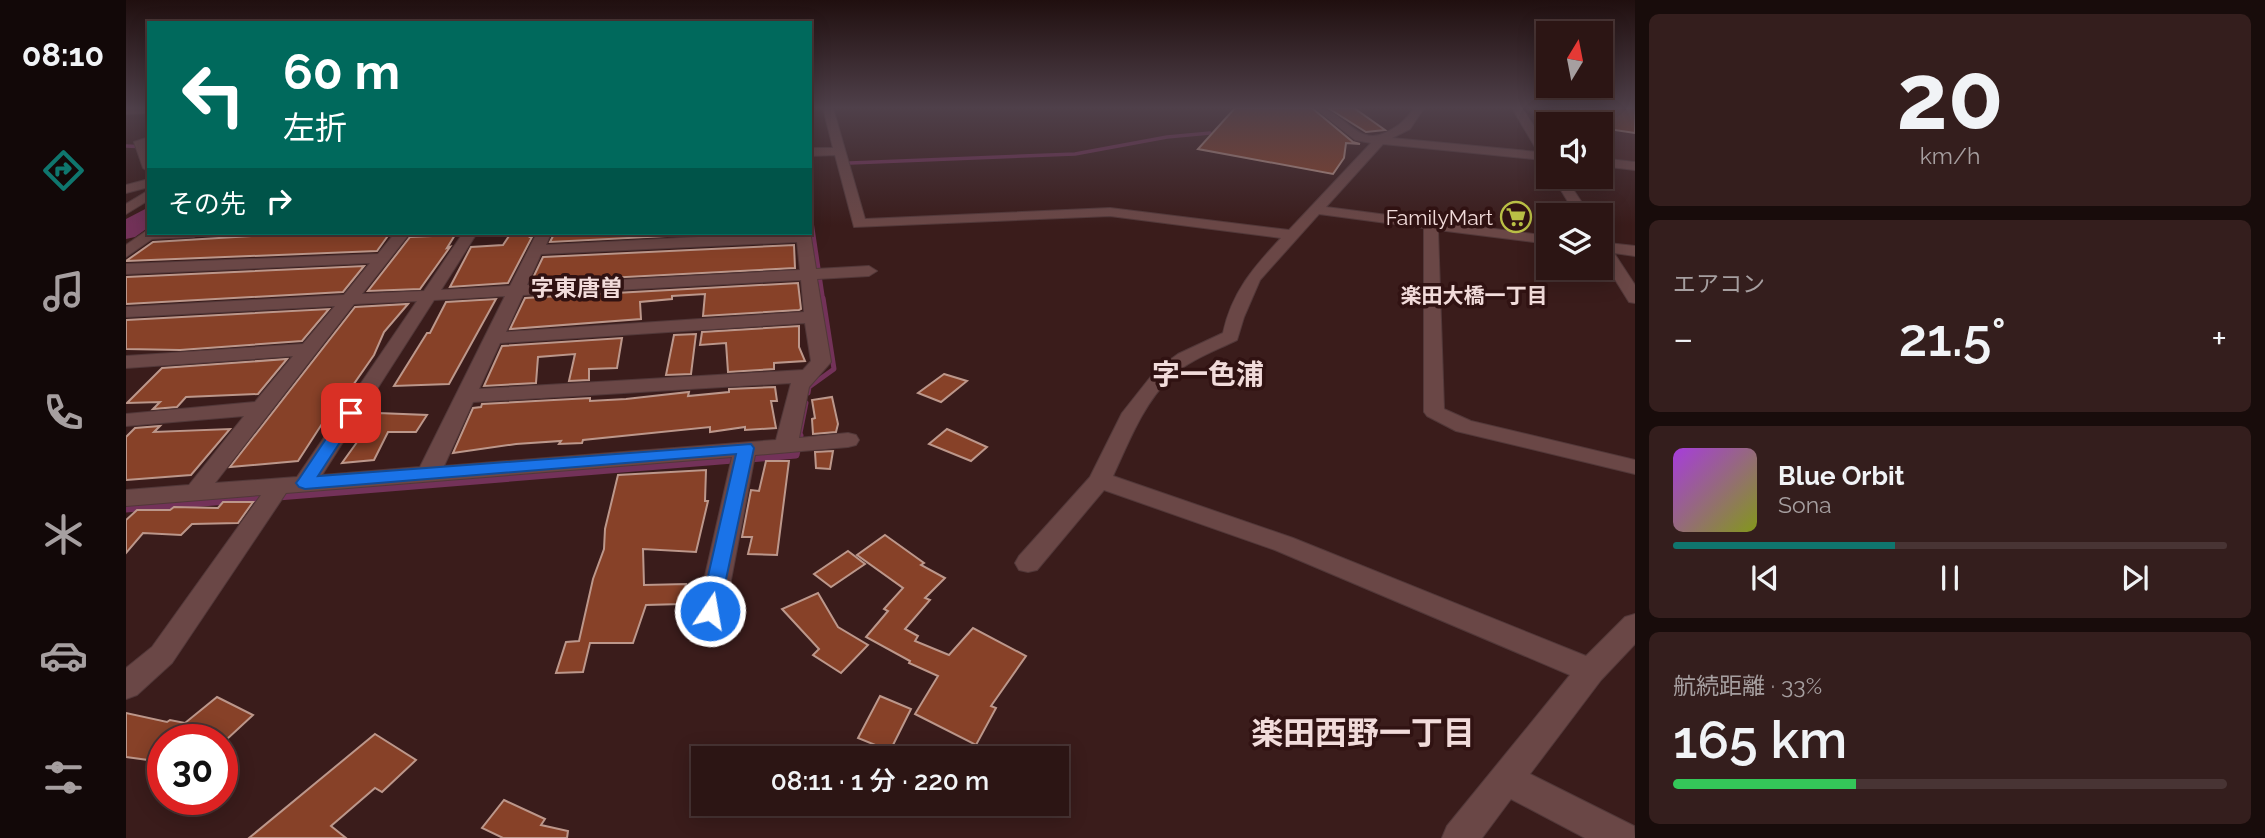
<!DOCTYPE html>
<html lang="ja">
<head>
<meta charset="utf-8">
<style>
  :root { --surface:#2c1514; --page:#341e1d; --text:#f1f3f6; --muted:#a69fa0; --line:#483434; --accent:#0f766e }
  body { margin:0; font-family:Raleway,"Noto Sans JP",sans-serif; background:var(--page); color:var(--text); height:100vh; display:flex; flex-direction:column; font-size:26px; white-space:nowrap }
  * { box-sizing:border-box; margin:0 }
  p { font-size:23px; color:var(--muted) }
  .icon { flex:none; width:38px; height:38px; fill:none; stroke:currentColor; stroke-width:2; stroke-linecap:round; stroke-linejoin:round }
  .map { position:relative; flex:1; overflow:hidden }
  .sheet { display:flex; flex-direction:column; gap:14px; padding:14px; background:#180c0b; width:630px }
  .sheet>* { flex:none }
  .guide { position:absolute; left:21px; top:21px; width:665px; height:214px; border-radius:0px; box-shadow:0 4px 18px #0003,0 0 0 2px var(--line); background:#00695c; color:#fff; overflow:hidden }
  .needle { width:46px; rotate:10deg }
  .controls { position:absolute; left:1410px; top:21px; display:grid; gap:14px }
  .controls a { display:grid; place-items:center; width:77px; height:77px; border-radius:0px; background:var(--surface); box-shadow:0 4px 18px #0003,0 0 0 2px var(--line); font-size:35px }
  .speed { position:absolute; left:21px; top:724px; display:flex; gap:14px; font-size:35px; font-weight:700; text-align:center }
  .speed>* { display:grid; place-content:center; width:91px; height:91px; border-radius:50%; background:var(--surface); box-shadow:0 4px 18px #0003,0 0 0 2px var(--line); line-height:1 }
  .speed .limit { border:10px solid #d22; background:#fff; color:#111 }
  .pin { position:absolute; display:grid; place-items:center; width:60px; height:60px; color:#fff; margin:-30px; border-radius:14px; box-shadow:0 4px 10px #0006 }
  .me { position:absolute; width:77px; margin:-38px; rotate:12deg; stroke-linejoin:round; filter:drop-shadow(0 0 5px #0008) }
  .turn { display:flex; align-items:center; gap:24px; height:147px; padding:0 21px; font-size:32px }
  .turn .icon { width:91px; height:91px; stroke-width:2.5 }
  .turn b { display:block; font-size:49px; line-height:60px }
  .then { display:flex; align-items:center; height:66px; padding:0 21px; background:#0003; gap:14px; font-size:26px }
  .big { font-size:52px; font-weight:600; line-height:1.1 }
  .sheet .tile { flex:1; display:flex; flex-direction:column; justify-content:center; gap:10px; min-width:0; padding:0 24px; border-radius:10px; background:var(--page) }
  .sheet .dial { align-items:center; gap:0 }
  .dial b { font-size:91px; line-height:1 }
  .song { display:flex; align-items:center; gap:21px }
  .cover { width:84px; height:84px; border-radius:10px; background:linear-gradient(135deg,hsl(280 70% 55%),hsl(70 70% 35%)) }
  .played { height:7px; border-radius:4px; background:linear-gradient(90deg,var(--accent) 40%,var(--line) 40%) }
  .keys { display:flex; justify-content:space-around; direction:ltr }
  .heat { display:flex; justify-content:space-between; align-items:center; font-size:38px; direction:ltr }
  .charge { height:10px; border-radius:5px; background:linear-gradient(90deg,#34c759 33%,var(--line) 0) }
  .trip { position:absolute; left:565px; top:746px; width:378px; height:70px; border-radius:0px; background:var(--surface); box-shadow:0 4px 18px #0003,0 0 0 2px var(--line); font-weight:600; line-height:70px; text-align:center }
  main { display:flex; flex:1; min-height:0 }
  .tab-bar { display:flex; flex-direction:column; width:126px; justify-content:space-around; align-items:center; background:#120808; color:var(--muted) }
  .tab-bar .icon { width:49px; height:49px }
  .tab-bar .active { color:var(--accent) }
  .tab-bar b { font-size:32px; color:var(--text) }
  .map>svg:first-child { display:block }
  .built { fill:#482423 }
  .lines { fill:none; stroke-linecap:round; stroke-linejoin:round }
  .stream-far3 { stroke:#733259; stroke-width:3.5 }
  .stream-far2 { stroke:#733259; stroke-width:4.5 }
  .stream-far1 { stroke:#733259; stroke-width:5 }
  .stream { stroke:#733259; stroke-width:7 }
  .river { fill:#733259; fill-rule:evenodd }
  .building { fill:#874128; stroke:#bc978b; stroke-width:2 }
  .minor-casing { stroke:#523839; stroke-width:2 }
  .minor { fill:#6a4746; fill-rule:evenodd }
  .route { fill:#1a73e8; stroke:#114b97; stroke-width:2 }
  .labels { text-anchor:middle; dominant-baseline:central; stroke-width:7; stroke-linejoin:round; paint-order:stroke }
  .far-poi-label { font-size:21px; fill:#f1dbda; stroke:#301212; text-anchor:end }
  .far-neighbourhood-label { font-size:21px; font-weight:bold; fill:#f1dbda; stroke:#301212 }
  .far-quarter-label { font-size:23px; font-weight:bold; fill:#f1dbda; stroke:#301212 }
  .quarter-label { font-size:28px; font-weight:bold; fill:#f1dbda; stroke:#301212 }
  .near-neighbourhood-label { font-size:32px; font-weight:bold; fill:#f1dbda; stroke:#301212 }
</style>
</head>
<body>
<main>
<nav class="tab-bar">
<b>08:10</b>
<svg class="icon active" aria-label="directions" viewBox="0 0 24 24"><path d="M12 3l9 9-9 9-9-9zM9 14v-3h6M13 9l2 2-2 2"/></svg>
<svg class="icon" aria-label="music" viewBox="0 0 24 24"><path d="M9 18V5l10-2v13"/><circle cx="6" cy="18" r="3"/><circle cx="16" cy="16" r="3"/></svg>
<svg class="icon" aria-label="phone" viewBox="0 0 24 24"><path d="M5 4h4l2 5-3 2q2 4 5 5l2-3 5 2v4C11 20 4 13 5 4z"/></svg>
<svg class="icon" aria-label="climate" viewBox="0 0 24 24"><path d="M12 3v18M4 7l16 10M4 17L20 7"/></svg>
<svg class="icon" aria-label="car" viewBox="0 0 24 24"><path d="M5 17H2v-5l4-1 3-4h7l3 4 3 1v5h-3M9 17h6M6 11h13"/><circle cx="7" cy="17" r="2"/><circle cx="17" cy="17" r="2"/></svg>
<svg class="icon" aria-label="filters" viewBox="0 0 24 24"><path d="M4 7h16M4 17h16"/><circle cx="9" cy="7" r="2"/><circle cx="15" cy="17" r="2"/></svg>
</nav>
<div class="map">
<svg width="1509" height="838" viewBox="0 0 1509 838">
  <rect width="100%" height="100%" fill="#3a1c1b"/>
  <path class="built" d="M1406,108H1509V161L1475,158V124H1423V133Z"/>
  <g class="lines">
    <g class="stream-far3">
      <path d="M0,146L23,147"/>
      <path d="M724,163L949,154L1041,137L1084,133"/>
    </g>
    <path class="stream-far2" d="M684,213L697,300"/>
    <g class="stream-far1">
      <path d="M682,393L683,387L708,369L697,298"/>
      <path d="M673,438L680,403"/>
    </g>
    <g class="stream">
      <path d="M624,459L670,455L674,436"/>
      <path d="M152,497L607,460"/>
      <path d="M0,509L138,498"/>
    </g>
    <path class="river" d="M23,207V227L9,237L0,239V219Z"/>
  </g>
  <g class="building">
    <path d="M1109,108H1186L1227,142L1234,144L1220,143L1218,158L1207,174L1072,149Z"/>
    <path d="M1202,108H1228L1259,130L1240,132Z"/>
    <path d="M1455,108H1509V133L1475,128V124H1451Z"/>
    <path d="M264,233L251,251L0,261L27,242L159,234Z"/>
    <path d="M385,233H406L404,237H406L382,283L324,287L345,247L377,245Z"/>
    <path d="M479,233H601L424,242L427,236Z"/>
    <path d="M329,235L321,248L324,247L294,289L242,291L284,237Z"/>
    <path d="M668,245L669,268L405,282L417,257Z"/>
    <path d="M238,266L217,292L0,304V277Z"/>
    <path d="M672,283L675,309L673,310L577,316L579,294L546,296V299L514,302L515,319L384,329L399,298Z"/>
    <path d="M370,299L323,384L268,386L301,333H304L320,302Z"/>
    <path d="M282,304L258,332L248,355L225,388L205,389V410L172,461L104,467L229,307Z"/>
    <path d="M203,309L176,341L54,350L0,349V320Z"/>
    <path d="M673,326V347L679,361L648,363V369L602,372L600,343L574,345L576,332Z"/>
    <path d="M570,334L565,374L540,375L548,335Z"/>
    <path d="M496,338L491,368L463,369V380L443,381L449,354L412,357L410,383L358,386L376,346Z"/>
    <path d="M161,359L132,394L60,397L51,407L27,409L34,402L1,403L36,368Z"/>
    <path d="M818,374L841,381L815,402L792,393Z"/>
    <path d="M649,387L651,401H645L650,428L619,430V427L584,432V427L457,440L456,443L433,444L435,441L390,444L327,453L347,408L355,407L356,404L464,398V401L500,399L563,392L562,396L603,392V389Z"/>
    <path d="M706,397L712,424L710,432L687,434L686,419L689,418L686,400Z"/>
    <path d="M252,413L301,415L290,432H262L248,460L216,463Z"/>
    <path d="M34,426L28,432L104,429L65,475L0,480V437L9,428Z"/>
    <path d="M821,429L861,447L845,461L803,444Z"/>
    <path d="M707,451L704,469L690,468L689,452Z"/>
    <path d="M640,461H663L651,555L622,554L626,537H616L625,490L633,491Z"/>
    <path d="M580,470L579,501H582L570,552L517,549L518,585L560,584L556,604L520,605L507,643H464L457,672L430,673L440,642L453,641L467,579L478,549L479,529L492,475Z"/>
    <path d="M97,502H127L112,523L66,524L55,535L17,533L0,553V520L11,510H44L48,507L92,508Z"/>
    <path d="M759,535L798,563L795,565L819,578L799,598L804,600L779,629L792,636L789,641L823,655L847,628L900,656L865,706L870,708L850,745L789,714L812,676L783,663L784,661L740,637L762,611L758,609L777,588L731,555Z"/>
    <path d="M722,551L739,564L705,587L688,574Z"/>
    <path d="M692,593L712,627L742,645L715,673L687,655L693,649L656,609Z"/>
    <path d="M754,696L785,709L764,751L732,738Z"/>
    <path d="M91,697L127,715L100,740H37V762L0,757V713L41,722L44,720L59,723Z"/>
    <path d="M249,734L290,760L256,792L249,788L205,826L220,838H123Z"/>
    <path d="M378,800L419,819L415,825L442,831L441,838H377L356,828Z"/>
  </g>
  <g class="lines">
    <g class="minor-casing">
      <g id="minor">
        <path d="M0,108H23V113L0,114Z"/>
        <path d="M697,108H707L739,219L984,208L1163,230L1245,143L1229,140L1189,108C1217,108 1230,147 1259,133C1273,126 1279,121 1288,108H1298L1284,129L1266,138L1412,152L1386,108H1396L1423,150V164L1417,160L1257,144L1200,207L1423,236V244L1312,230L1318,409L1345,421L1509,460V474L1330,431L1301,416L1298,412V228L1193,214L1134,280L1118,317L1111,340C1089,351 1063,360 1045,377C1017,404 1003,442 987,476L1167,538L1460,656L1499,617L1509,614V644L1475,680L1404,774L1508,826L1509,838H1459L1385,799L1356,838H1316L1321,826L1444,675L1149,550L978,490L911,570L902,572L893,570L889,563L893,556L964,477L996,413L1030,370L1052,354L1097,333C1106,292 1127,268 1155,238L984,216L728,227L709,155L684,156V148H707Z"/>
        <path d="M23,137L20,144L23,172L17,168L8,142Z"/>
        <path d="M1475,158L1509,162V170L1475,166Z"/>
        <path d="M1427,177H1439L1464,215H1450Z"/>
        <path d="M23,179V187L0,193V185Z"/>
        <path d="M23,190V200L0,214V204Z"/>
        <path d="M23,229V233H75L68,237L26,239L0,257V245Z"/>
        <path d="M684,231L690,269L743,266L751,271L743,276L691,279L705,362L683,387L673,438L722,433L730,435L733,440L730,445L722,447L629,455L599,611L595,619L585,622L575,619L571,611L606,457L160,493L46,663L11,695L0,699V668L26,647L135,495L0,506V490L63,485L118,416L0,426V414L129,402L167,356L0,368V356L177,344L209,306L0,317V307L218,295L244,263L0,274V264L252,254L269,233H284L236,294L298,291L337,233H351L315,290L384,286L411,233H425L420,245ZM671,242L674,270L401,285L415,254ZM675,280L678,312L380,332L397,295ZM379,296L294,467L196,475L308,300ZM291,301L171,477L89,483L228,304ZM679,323L685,361L677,370L353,389L374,343ZM665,383L650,440L318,466L347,402Z"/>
        <path d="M1475,240L1482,243L1509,246V256L1488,253L1509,285V303L1503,302L1475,257Z"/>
      </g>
    </g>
    <use href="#minor" class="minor"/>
  </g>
  <linearGradient id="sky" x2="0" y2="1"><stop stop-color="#200f0f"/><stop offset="0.48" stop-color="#4f404a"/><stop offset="1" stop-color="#4f404a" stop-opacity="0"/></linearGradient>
  <rect width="1509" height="225" fill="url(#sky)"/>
  <path class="route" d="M225,408L233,413L192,476L625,444L628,448L592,617L584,620L577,617L574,611L610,454L179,489L173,487L170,483L173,479L220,409Z"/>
  <defs>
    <g id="supermarket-ring" transform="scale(1.575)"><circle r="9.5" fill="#301212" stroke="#bac045" stroke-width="1.5"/><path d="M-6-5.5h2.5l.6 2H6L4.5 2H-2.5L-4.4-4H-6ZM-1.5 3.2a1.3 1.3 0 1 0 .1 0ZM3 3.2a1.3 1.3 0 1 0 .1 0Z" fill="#bac045"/></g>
  </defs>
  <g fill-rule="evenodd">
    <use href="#supermarket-ring" x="1390" y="217"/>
  </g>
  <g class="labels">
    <g class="far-poi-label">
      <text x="1367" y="217">FamilyMart</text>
    </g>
    <g class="far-neighbourhood-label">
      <text x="1348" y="295">楽田大橋一丁目</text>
    </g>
    <g class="far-quarter-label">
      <text x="451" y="287">字東唐曽</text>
    </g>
    <g class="quarter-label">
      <text x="1082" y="374">字一色浦</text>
    </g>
    <g class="near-neighbourhood-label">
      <text x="1237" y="732">楽田西野一丁目</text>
    </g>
  </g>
</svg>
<div class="controls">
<a><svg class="needle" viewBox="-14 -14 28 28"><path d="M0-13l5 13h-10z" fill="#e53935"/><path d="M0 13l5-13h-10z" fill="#a69fa0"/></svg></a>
<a><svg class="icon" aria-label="sound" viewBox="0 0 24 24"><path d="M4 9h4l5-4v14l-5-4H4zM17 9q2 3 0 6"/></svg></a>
<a><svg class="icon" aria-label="layers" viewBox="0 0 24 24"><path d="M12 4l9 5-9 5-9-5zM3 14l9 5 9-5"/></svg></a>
</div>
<div class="speed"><div class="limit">30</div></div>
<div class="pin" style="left:225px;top:413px;background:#d93025"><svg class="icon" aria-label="arrive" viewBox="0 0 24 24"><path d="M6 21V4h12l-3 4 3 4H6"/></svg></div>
<svg class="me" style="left:584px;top:611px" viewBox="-20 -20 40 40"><circle r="17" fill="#1a73e8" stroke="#fff" stroke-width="3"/><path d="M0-11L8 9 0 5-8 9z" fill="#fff"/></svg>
<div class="trip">08:11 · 1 分 · 220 m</div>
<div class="guide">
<div class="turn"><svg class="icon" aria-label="left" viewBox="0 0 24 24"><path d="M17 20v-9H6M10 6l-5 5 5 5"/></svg><div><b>60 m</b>左折</div></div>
<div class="then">その先<svg class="icon" aria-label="right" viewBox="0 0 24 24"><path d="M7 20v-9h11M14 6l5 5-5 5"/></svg></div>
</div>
</div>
<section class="sheet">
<div class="tile dial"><b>20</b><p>km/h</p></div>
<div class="tile"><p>エアコン</p>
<div class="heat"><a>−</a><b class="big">21.5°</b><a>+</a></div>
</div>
<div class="tile">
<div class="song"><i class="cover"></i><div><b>Blue Orbit</b><p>Sona</p></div></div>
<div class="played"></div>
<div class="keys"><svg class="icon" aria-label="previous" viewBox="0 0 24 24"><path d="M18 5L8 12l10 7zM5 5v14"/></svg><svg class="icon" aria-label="pause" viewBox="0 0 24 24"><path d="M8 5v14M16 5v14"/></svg><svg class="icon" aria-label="next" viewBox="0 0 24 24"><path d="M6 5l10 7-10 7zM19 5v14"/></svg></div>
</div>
<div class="tile"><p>航続距離 · 33%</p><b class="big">165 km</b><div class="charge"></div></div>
</section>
</main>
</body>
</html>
